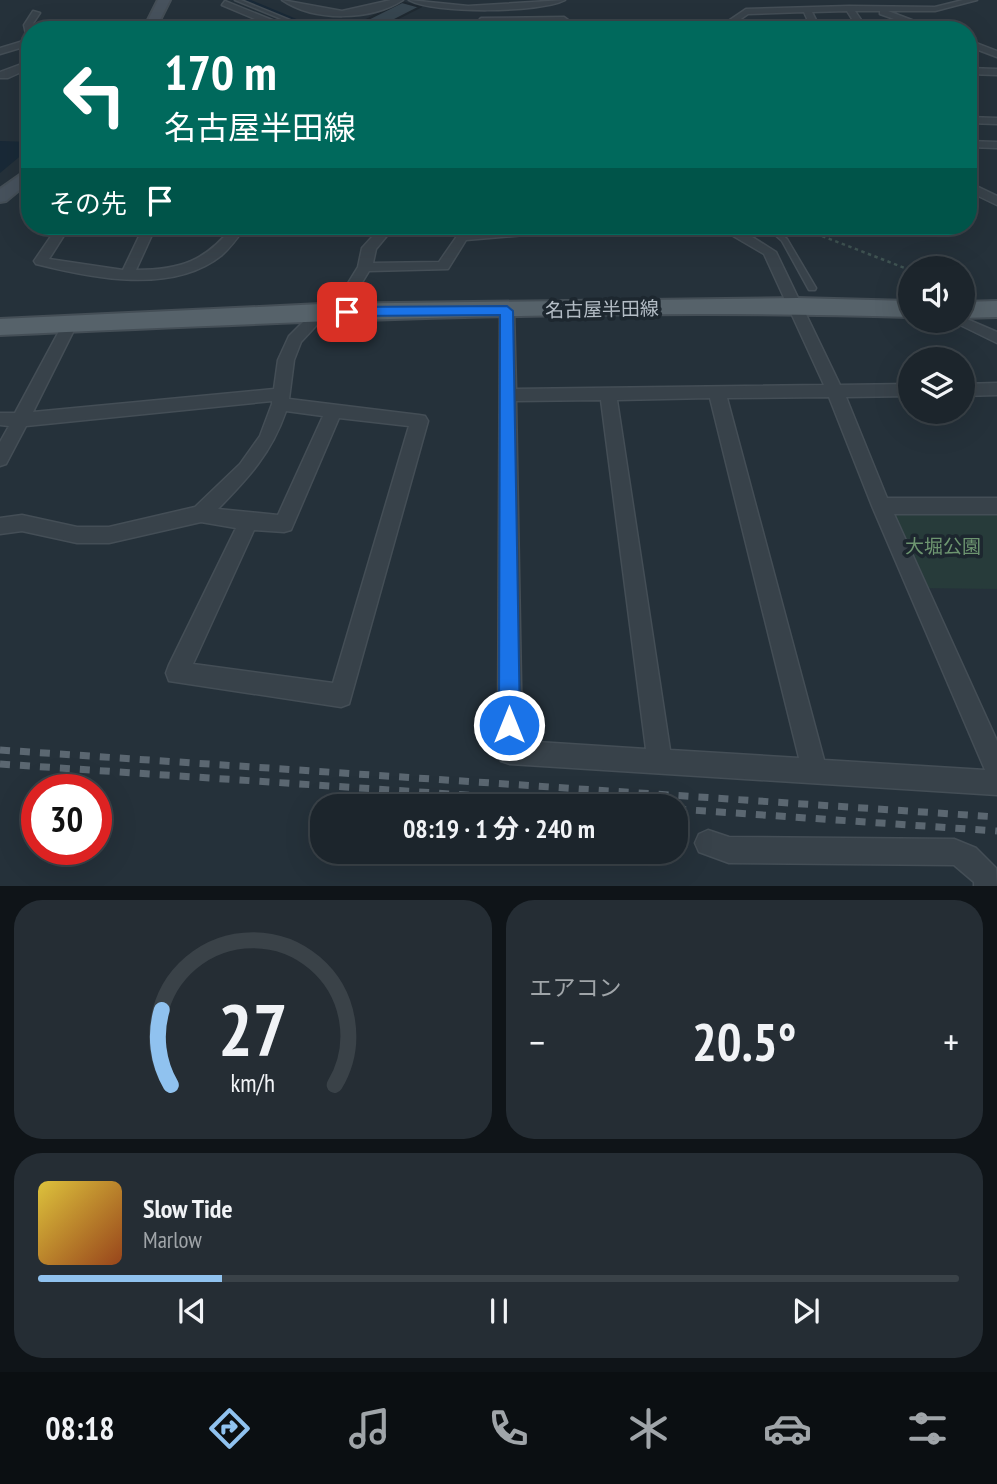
<!DOCTYPE html>
<html lang="ja">
<head>
<meta charset="utf-8">
<style>
  :root { --surface:#1c252c; --page:#252d34; --text:#f1f3f6; --muted:#a0a5a9; --line:#3a4248; --accent:#90c2ef }
  body { margin:0; font-family:"PT Sans Narrow","Noto Sans JP",sans-serif; background:var(--page); color:var(--text); height:100vh; display:flex; flex-direction:column; font-size:26px; white-space:nowrap }
  * { box-sizing:border-box; margin:0 }
  p { font-size:23px; color:var(--muted) }
  .icon { flex:none; width:38px; height:38px; fill:none; stroke:currentColor; stroke-width:2; stroke-linecap:round; stroke-linejoin:round }
  .map { position:relative; height:886px; overflow:hidden }
  .details { display:flex; flex-direction:column; gap:14px; padding:14px; background:#0f1418; flex:1 }
  .details>* { flex:none }
  .banner { position:absolute; left:21px; top:21px; width:956px; height:214px; border-radius:28px; box-shadow:0 7px 28px #0002,0 0 0 2px var(--line); background:#00695c; color:#fff; overflow:hidden }
  .tools { position:absolute; left:898px; top:256px; display:grid; gap:14px }
  .tools a { display:grid; place-items:center; width:77px; height:77px; border-radius:50%; background:var(--surface); box-shadow:0 7px 28px #0002,0 0 0 2px var(--line); font-size:35px }
  .speed { position:absolute; left:21px; top:774px; display:flex; gap:14px; font-size:35px; font-weight:700; text-align:center }
  .speed>* { display:grid; place-content:center; width:91px; height:91px; border-radius:50%; background:var(--surface); box-shadow:0 7px 28px #0002,0 0 0 2px var(--line); line-height:1 }
  .speed .limit { border:10px solid #d22; background:#fff; color:#111 }
  .pin { position:absolute; display:grid; place-items:center; width:60px; height:60px; color:#fff; margin:-30px; border-radius:14px; box-shadow:0 4px 10px #0006 }
  .me { position:absolute; width:77px; margin:-38px; rotate:0deg; stroke-linejoin:round; filter:drop-shadow(0 0 5px #0008) }
  .turn { display:flex; align-items:center; gap:24px; height:147px; padding:0 28px; font-size:32px }
  .turn .icon { width:91px; height:91px; stroke-width:2.5 }
  .turn b { display:block; font-size:49px; line-height:60px }
  .then { display:flex; align-items:center; height:66px; padding:0 28px; background:#0003; gap:14px; font-size:26px }
  .big { font-size:52px; font-weight:700; line-height:1.1 }
  .details .card { flex:1; display:flex; flex-direction:column; justify-content:center; gap:10px; min-width:0; padding:0 24px; border-radius:28px; background:var(--page) }
  .details .dial { align-items:center; gap:0 }
  .dial svg { height:182px; overflow:visible; fill:none; stroke:var(--line); stroke-width:7; stroke-linecap:round; text-anchor:middle }
  .dial text { fill:var(--text); stroke:none }
  .song { display:flex; align-items:center; gap:21px }
  .cover { width:84px; height:84px; border-radius:10px; background:linear-gradient(135deg,hsl(50 70% 55%),hsl(20 70% 35%)) }
  .played { height:7px; border-radius:4px; background:linear-gradient(90deg,var(--accent) 20%,var(--line) 20%) }
  .keys { display:flex; justify-content:space-around; direction:ltr }
  .heat { display:flex; justify-content:space-between; align-items:center; font-size:38px; direction:ltr }
  .details .tiles { flex:1; display:grid; gap:14px; grid-template-columns:1fr 1fr }
  .card:last-child { grid-column:span 2 }
  .trip { position:absolute; left:310px; top:794px; width:378px; height:70px; border-radius:28px; background:var(--surface); box-shadow:0 7px 28px #0002,0 0 0 2px var(--line); font-weight:700; line-height:70px; text-align:center }
  .dock { display:flex; height:112px; justify-content:space-around; align-items:center; background:#0b0f12; color:var(--muted) }
  .dock .icon { width:49px; height:49px }
  .dock .on { color:var(--accent) }
  .dock b { font-size:32px; color:var(--text) }
  .map>svg:first-child { display:block }
  .green { fill:#273b3a }
  .water { fill:#192937 }
  .lines { fill:none; stroke-linecap:round; stroke-linejoin:round }
  .canal { fill:#192937; fill-rule:evenodd }
  .building { fill:#374650; stroke:#1f2931; stroke-width:2 }
  .service-casing { stroke:#444e56; stroke-width:3 }
  .minor-casing { stroke:#444e56; stroke-width:3 }
  .secondary-casing { stroke:#444e56; stroke-width:4 }
  .primary-casing { stroke:#444e56; stroke-width:4 }
  .path { stroke:#3f5352; stroke-width:2.5; stroke-dasharray:3.5 3.5; stroke-linecap:butt }
  .service { fill:#38424a; fill-rule:evenodd }
  .minor { fill:#38424a; fill-rule:evenodd }
  .secondary { fill:#47525d; fill-rule:evenodd }
  .primary { fill:#56626a; fill-rule:evenodd }
  .rail { stroke:#5b6771; stroke-width:7; stroke-dasharray:10 10; stroke-linecap:butt }
  .route { fill:#1a73e8; stroke:#114b97; stroke-width:2 }
  .labels { text-anchor:middle; dominant-baseline:central; stroke-width:7; stroke-linejoin:round; paint-order:stroke }
  .street-label { font-size:19px; fill:#b4bdc6; stroke:#1d272f }
  .park-label { font-size:19px; fill:#6d9570; stroke:#1d272f }
</style>
</head>
<body>
<div class="map">
<svg width="997" height="886" viewBox="0 0 997 886">
  <rect width="100%" height="100%" fill="#25313a"/>
  <path class="green" d="M881,506L997,508V589L917,588Z"/>
  <path class="water" d="M0,141L30,142V148L0,173Z"/>
  <g class="lines">
    <path class="canal" d="M239,0H251L323,30H309Z"/>
  </g>
  <path class="building" d="M402,2L420,7L375,30L356,25Z"/>
  <g class="lines">
    <g class="service-casing">
      <g id="service">
        <path d="M235,0H241L314,30H308Z"/>
        <path d="M765,226H772L787,239L816,288L815,290H809L782,241Z"/>
      </g>
    </g>
    <g class="minor-casing">
      <g id="minor">
        <path d="M282,0L342,11L391,0H403C371,21 314,22 282,0Z"/>
        <path d="M409,0L468,6L565,0C541,13 433,14 409,0Z"/>
        <path d="M963,0H977L935,11H888L938,30H925L880,14V11H855L868,30H859L847,11L812,12L821,30H812L804,12L748,14L725,30H715L746,9L849,6L935,7Z"/>
        <path d="M225,1L292,28L293,30H281L222,5Z"/>
        <path d="M33,11L40,13L32,25L33,30H30V37L26,34L24,25Z"/>
        <path d="M564,17L568,20L564,30H555L558,23L483,24L479,30H470L481,18Z"/>
        <path d="M30,39V45L0,54V48Z"/>
        <path d="M968,40L997,51V57L968,46Z"/>
        <path d="M30,61V68L8,78H0V72Z"/>
        <path d="M968,68L997,69V75L968,74Z"/>
        <path d="M968,117L997,118V124L968,123Z"/>
        <path d="M968,141L997,142V148L968,147Z"/>
        <path d="M968,182L997,196V205L968,191Z"/>
        <path d="M58,226H70L49,259L123,270L144,226H156L136,270C180,270 206,261 233,226H246C239,236 231,247 222,255C172,295 92,278 36,264L34,261Z"/>
        <path d="M382,226H395L376,249L373,263L439,262L464,226H472V232L537,226H735L776,252L840,385L910,384V396L846,397L887,498H997V514H894L997,741V795L510,764L501,761L498,752L500,311L507,306L514,311L516,389L824,385L764,254L723,230L717,233L537,234L466,240L448,269L369,271L352,299L326,315L301,342L294,360L289,399L419,415L425,416L428,421L349,704L341,707L169,681L166,673L169,665L236,528L201,522L109,543H77L22,531L0,534V518L22,515L77,527H109L195,507L240,464L260,436L272,404V401L26,426L6,464L0,466V442L9,426L0,425V413H15L65,320H75L77,324L33,412L274,389L278,360L289,336L316,309L342,293L358,267L362,248ZM829,397L872,506L985,770L824,760L727,398ZM710,398L799,758L670,750L617,400ZM601,400L646,749L522,741L516,401ZM286,411L323,416L278,515L218,509C249,477 271,454 286,411ZM339,418L409,426L333,683L193,664L254,530L284,532L291,530Z"/>
        <path d="M962,317L997,332V343L950,320H962Z"/>
        <path d="M997,383V395L962,396V384Z"/>
        <path d="M708,830L729,837L954,839L976,848L996,868L997,886H974V882L954,865L729,863L699,852L695,843L699,834Z"/>
      </g>
    </g>
    <g class="secondary-casing">
      <g id="secondary">
        <path d="M158,0H170L155,30H143Z"/>
        <path d="M30,168V181L6,201L0,202V189Z"/>
      </g>
    </g>
    <g class="primary-casing">
      <g id="primary">
        <path d="M797,298L910,301V317C607,308 303,321 0,335V319L321,304Z"/>
        <path d="M997,301V317L962,318V302Z"/>
      </g>
    </g>
    <path class="path" d="M796,226L910,270"/>
    <use href="#service" class="service"/>
    <use href="#minor" class="minor"/>
    <use href="#secondary" class="secondary"/>
    <use href="#primary" class="primary"/>
    <g class="rail">
      <path d="M0,750L997,817"/>
      <path d="M0,764L645,807"/>
      <path d="M676,809L997,831"/>
    </g>
  </g>
  <path class="route" d="M507,306L513,311L520,725L517,732L509,735L502,732L499,725L500,315L347,316L340,312L347,307Z"/>
  <g class="labels">
    <g class="street-label">
      <text transform="translate(602 309) rotate(-1)">名古屋半田線</text>
    </g>
    <g class="park-label">
      <text x="943" y="546">大堀公園</text>
    </g>
  </g>
</svg>
<div class="tools">
<a><svg class="icon" aria-label="sound" viewBox="0 0 24 24"><path d="M4 9h4l5-4v14l-5-4H4zM17 9q2 3 0 6"/></svg></a>
<a><svg class="icon" aria-label="layers" viewBox="0 0 24 24"><path d="M12 4l9 5-9 5-9-5zM3 14l9 5 9-5"/></svg></a>
</div>
<div class="speed"><div class="limit">30</div></div>
<div class="pin" style="left:347px;top:312px;background:#d93025"><svg class="icon" aria-label="arrive" viewBox="0 0 24 24"><path d="M6 21V4h12l-3 4 3 4H6"/></svg></div>
<svg class="me" style="left:509px;top:725px" viewBox="-20 -20 40 40"><circle r="17" fill="#1a73e8" stroke="#fff" stroke-width="3"/><path d="M0-11L8 9 0 5-8 9z" fill="#fff"/></svg>
<div class="trip">08:19 · 1 分 · 240 m</div>
<div class="banner">
<div class="turn"><svg class="icon" aria-label="left" viewBox="0 0 24 24"><path d="M17 20v-9H6M10 6l-5 5 5 5"/></svg><div><b>170 m</b>名古屋半田線</div></div>
<div class="then">その先<svg class="icon" aria-label="arrive" viewBox="0 0 24 24"><path d="M6 21V4h12l-3 4 3 4H6"/></svg></div>
</div>
</div>
<section class="details">
<div class="tiles">
<div class="card dial"><svg viewBox="0 0 100 80">
<path d="M14 69A42 42 0 1 1 86 69"/>
<path d="M14 69A42 42 0 0 1 10 36" stroke="#90c2ef"/>
<text x="50" y="56" font-size="32" font-weight="700">27</text>
<text x="50" y="72" font-size="11">km/h</text>
</svg></div>
<div class="card"><p>エアコン</p>
<div class="heat"><a>−</a><b class="big">20.5°</b><a>+</a></div>
</div>
<div class="card">
<div class="song"><i class="cover"></i><div><b>Slow Tide</b><p>Marlow</p></div></div>
<div class="played"></div>
<div class="keys"><svg class="icon" aria-label="previous" viewBox="0 0 24 24"><path d="M18 5L8 12l10 7zM5 5v14"/></svg><svg class="icon" aria-label="pause" viewBox="0 0 24 24"><path d="M8 5v14M16 5v14"/></svg><svg class="icon" aria-label="next" viewBox="0 0 24 24"><path d="M6 5l10 7-10 7zM19 5v14"/></svg></div>
</div>
</div>
</section>
<nav class="dock">
<b>08:18</b>
<svg class="icon on" aria-label="directions" viewBox="0 0 24 24"><path d="M12 3l9 9-9 9-9-9zM9 14v-3h6M13 9l2 2-2 2"/></svg>
<svg class="icon" aria-label="music" viewBox="0 0 24 24"><path d="M9 18V5l10-2v13"/><circle cx="6" cy="18" r="3"/><circle cx="16" cy="16" r="3"/></svg>
<svg class="icon" aria-label="phone" viewBox="0 0 24 24"><path d="M5 4h4l2 5-3 2q2 4 5 5l2-3 5 2v4C11 20 4 13 5 4z"/></svg>
<svg class="icon" aria-label="climate" viewBox="0 0 24 24"><path d="M12 3v18M4 7l16 10M4 17L20 7"/></svg>
<svg class="icon" aria-label="car" viewBox="0 0 24 24"><path d="M5 17H2v-5l4-1 3-4h7l3 4 3 1v5h-3M9 17h6M6 11h13"/><circle cx="7" cy="17" r="2"/><circle cx="17" cy="17" r="2"/></svg>
<svg class="icon" aria-label="filters" viewBox="0 0 24 24"><path d="M4 7h16M4 17h16"/><circle cx="9" cy="7" r="2"/><circle cx="15" cy="17" r="2"/></svg>
</nav>
</body>
</html>
